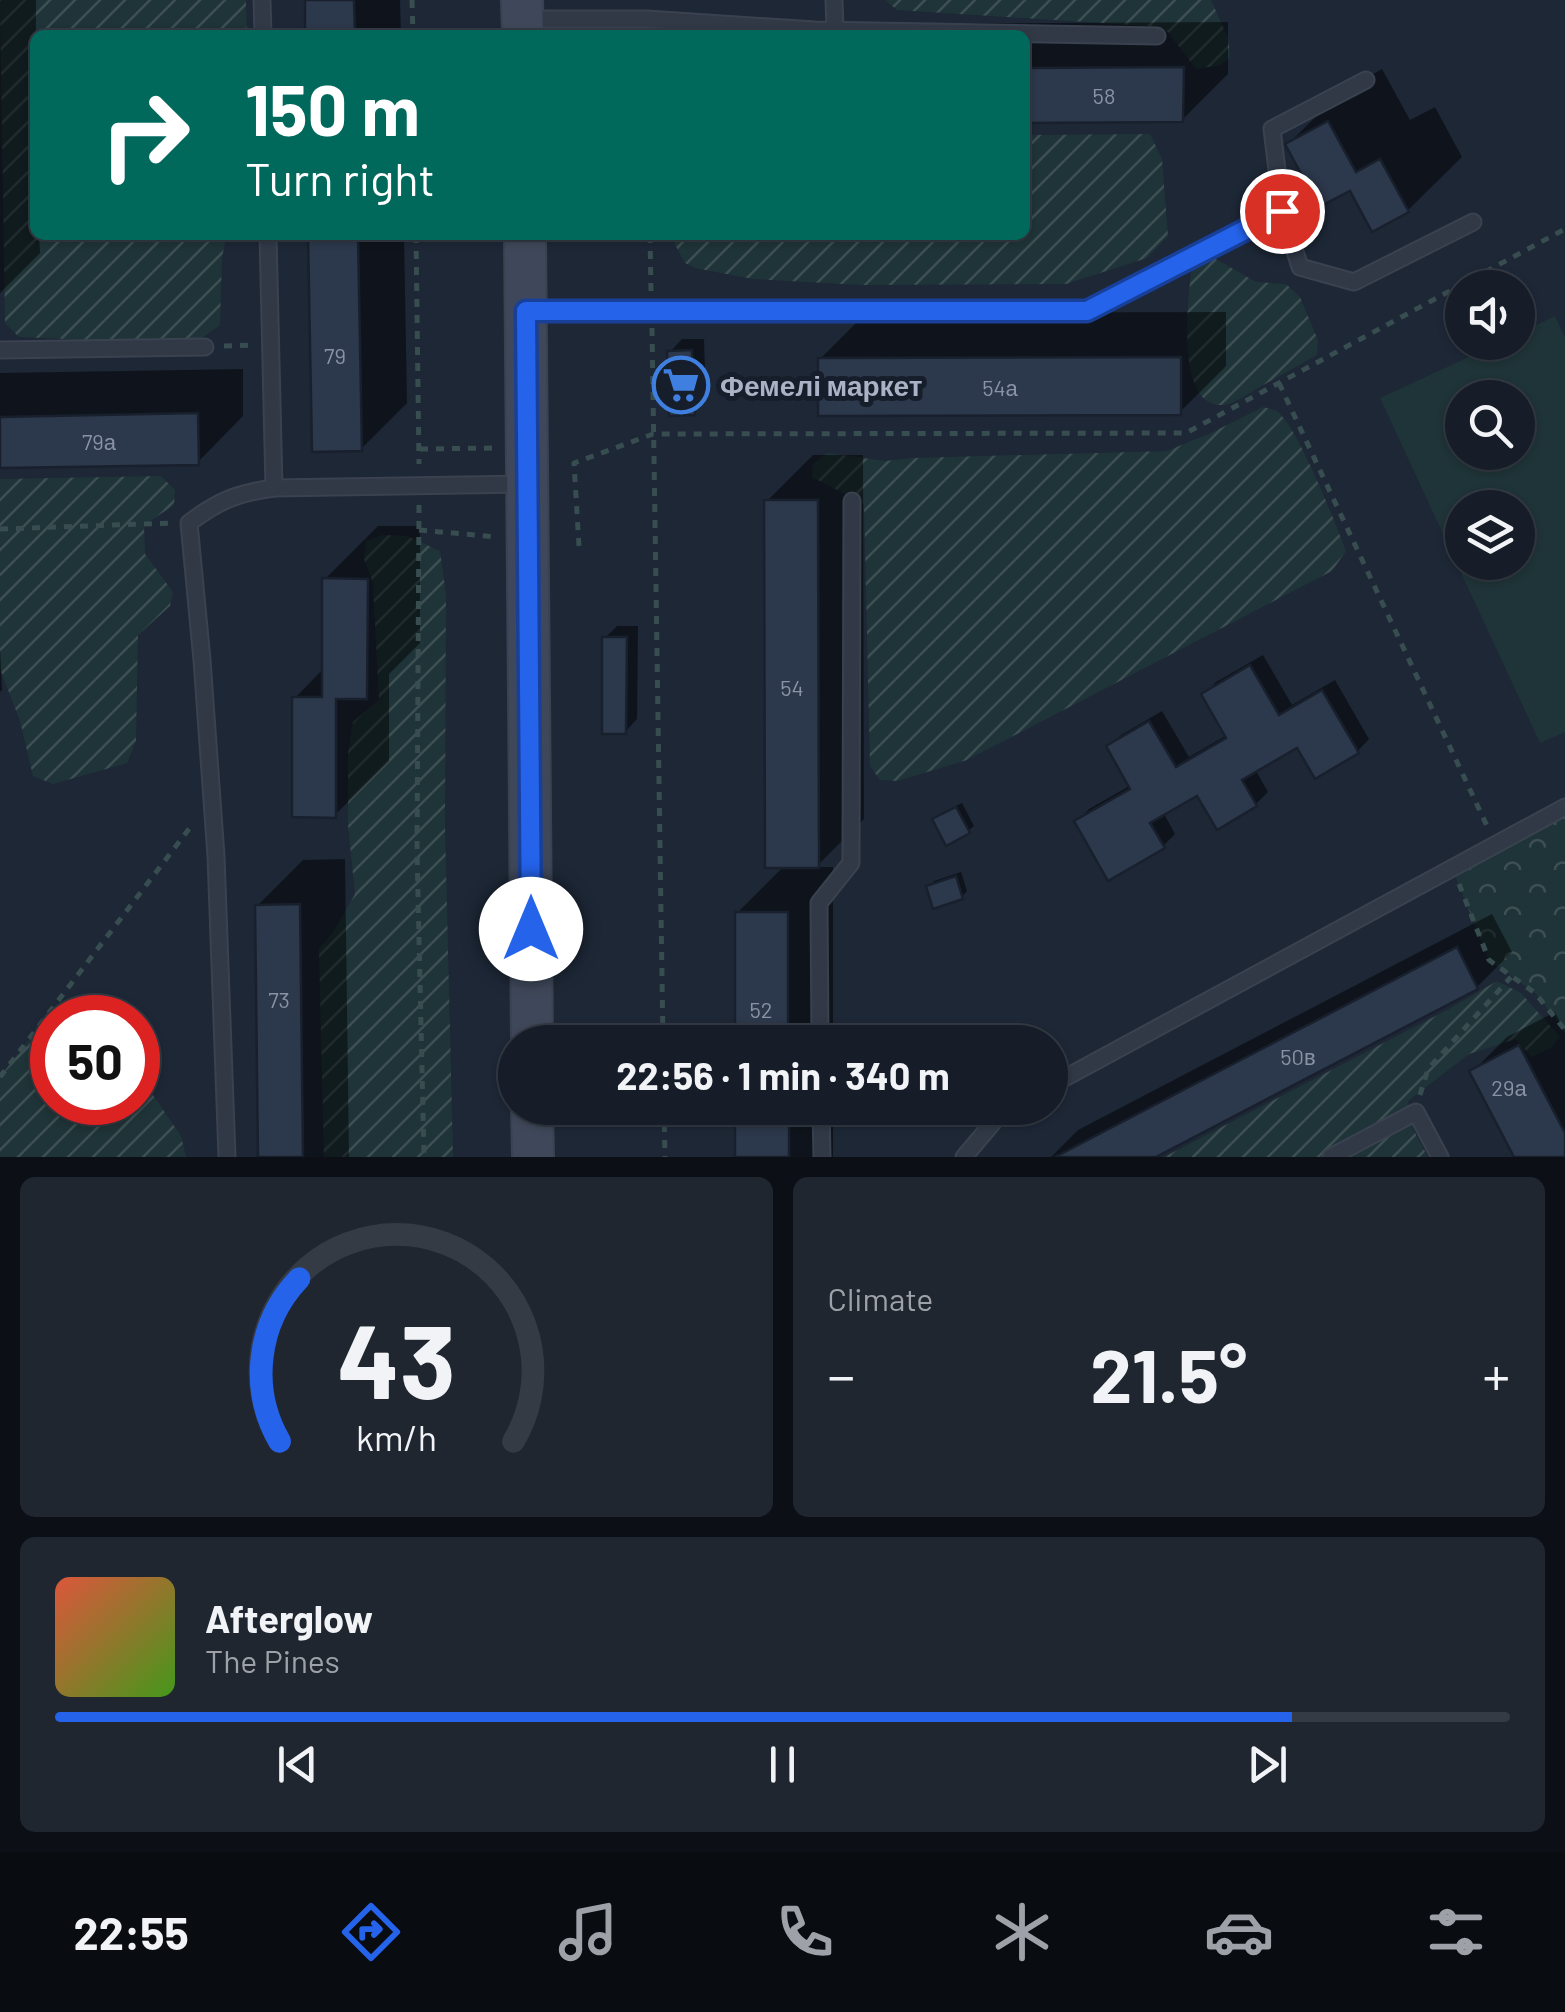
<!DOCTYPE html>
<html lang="en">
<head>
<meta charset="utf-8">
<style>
  :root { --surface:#161d28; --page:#1f2630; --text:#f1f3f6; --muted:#9ea2a8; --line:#353b45; --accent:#2563eb }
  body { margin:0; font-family:Barlow,sans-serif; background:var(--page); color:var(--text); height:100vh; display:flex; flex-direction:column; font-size:38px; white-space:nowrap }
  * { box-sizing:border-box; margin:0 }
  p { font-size:32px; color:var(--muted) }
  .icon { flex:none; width:55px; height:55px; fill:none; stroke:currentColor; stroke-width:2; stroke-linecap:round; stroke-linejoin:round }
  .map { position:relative; height:1157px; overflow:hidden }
  .details { display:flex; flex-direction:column; gap:20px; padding:20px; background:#0c1016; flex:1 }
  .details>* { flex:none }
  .top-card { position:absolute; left:30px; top:30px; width:1000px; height:210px; border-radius:15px; box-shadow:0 2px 8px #0004,0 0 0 2px var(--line); background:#00695c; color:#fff; overflow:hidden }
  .tools { position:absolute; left:1445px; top:270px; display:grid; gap:20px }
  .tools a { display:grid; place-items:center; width:90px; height:90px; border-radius:50%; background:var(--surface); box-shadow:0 2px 8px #0004,0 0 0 2px var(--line); font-size:50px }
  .speed { position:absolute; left:30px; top:995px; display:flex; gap:20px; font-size:50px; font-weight:700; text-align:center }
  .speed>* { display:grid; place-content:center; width:130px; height:130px; border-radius:50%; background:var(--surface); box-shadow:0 2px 8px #0004,0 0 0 2px var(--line); line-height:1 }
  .speed .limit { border:15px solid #d22; background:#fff; color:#111 }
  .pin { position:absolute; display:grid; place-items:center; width:85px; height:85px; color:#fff; margin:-42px; border:5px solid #fff; border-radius:50%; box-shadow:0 2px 10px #0007 }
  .me { position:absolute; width:110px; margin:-55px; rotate:0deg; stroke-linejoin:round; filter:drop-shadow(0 0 8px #0008) }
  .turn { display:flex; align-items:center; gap:35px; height:210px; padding:0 50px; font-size:45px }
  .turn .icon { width:130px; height:130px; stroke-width:2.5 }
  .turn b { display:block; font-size:70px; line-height:85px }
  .big { font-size:75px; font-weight:700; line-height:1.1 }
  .details .card { flex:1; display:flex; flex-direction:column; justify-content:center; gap:15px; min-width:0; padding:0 35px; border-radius:15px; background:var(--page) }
  .details .dial { align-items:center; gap:0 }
  .dial svg { height:260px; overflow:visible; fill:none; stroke:var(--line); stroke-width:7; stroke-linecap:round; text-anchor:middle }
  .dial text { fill:var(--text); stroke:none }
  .song { display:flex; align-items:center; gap:30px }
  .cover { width:120px; height:120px; border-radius:15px; background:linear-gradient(135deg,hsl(10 70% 55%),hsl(100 70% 35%)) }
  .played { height:10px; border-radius:5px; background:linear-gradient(90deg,var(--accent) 85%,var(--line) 85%) }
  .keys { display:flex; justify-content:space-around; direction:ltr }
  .heat { display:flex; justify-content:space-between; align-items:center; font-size:55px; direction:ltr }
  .details .tiles { flex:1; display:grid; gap:20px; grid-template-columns:1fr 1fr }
  .card:last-child { grid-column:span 2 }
  .trip { position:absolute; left:498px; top:1025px; width:570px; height:100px; border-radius:50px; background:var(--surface); box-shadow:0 2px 8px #0004,0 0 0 2px var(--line); font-weight:700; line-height:100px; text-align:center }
  .tab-bar { display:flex; height:160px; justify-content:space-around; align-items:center; background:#090c10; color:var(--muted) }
  .tab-bar .icon { width:70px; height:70px }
  .tab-bar .active { color:var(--accent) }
  .tab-bar b { font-size:45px; color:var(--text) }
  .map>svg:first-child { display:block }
  .park { fill:url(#park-crowns) }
  .garden { fill:url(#garden-furrows) }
  .pitch { fill:#1f3438; fill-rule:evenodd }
  .shadow { fill:#0007 }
  .building { fill:#2c384b; stroke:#19202d; stroke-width:2.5 }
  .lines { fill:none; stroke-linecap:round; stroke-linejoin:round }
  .service-casing { stroke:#3a4250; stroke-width:19 }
  .secondary-casing { stroke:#3a4250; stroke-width:44 }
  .path { stroke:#384d50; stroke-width:5; stroke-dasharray:8 8; stroke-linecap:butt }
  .service { stroke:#313947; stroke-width:15 }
  .secondary { stroke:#3f485a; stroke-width:40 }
  .route-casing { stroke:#184099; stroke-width:25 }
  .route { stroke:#2563eb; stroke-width:18 }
  .labels { text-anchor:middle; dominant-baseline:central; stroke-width:10; stroke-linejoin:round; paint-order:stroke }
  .number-label { font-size:22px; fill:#8993a5 }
  .poi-label { font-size:28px; font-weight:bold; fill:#aab3c5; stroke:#171e2b; text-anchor:start }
</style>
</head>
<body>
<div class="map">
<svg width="1565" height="1157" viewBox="0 0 1565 1157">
  <defs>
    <pattern id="park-crowns" width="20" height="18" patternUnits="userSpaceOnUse" patternTransform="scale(2.5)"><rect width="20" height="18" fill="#1f3438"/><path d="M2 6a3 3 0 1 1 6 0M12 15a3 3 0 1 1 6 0" fill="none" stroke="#3d4f53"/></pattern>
    <pattern id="garden-furrows" width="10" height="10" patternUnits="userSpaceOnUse" patternTransform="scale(2.5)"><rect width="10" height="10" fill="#1f3438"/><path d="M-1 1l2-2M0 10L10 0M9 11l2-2" fill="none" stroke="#3d4f53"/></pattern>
  </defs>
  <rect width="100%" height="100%" fill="#1d2736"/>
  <path class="park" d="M1565,806V1030L1535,993L1489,960L1452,868Z"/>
  <g class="garden">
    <path d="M0,0H246L247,35H35V235H227L222,257L220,325L202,338L115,341L19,337L5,323Z"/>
    <path d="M885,0H1211L1228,38L1230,57L1221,65L1196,69L1168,32L1148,26L897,10Z"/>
    <path d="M1150,134L1162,159L1168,236L1147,258L1066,284L861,285L753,279L695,268L685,263L674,243L679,235H1025V135Z"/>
    <path d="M1214,258L1256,282L1286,284L1300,297L1318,340L1317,355C1297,366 1277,378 1256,389C1248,394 1238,401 1229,404C1173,418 1188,296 1192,267L1202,259Z"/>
    <path d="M1263,407C1267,408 1275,410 1278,412C1299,430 1335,522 1346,551L1332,571L967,760L897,781L880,780L870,766L864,504L812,477L813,464L827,453L885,461L913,458L1167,451L1213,432Z"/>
    <path d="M161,476L175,490L174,505L144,525L145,554L173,592L170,606L138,635L136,741L127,763L53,784L33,776L20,721L0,669V479Z"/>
    <path d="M383,535L407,536L440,551L446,594L445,825L453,1157H324L319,949L334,931L355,894L348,825V753L353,722L379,700L373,583L364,559L366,541Z"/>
    <path d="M1497,981L1521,993L1560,1037L1550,1048L1531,1057L1516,1039L1469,1054L1408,1101L1412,1127L1428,1157H1164L1449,1009Z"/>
    <path d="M32,1035L52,1036V1102H138V1073L181,1136L186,1157H0V1077Z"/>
  </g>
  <path class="pitch" d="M1555,316L1565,338V732L1540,743L1380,398L1499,343L1518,342V334ZM1462,398H1518V452H1462ZM1462,508H1518V562H1462Z"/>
  <g class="shadow">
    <path d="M0,0H36L35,235H39L40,253L0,293Z"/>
    <path d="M307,0H400L401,35H308Z"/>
    <path d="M1228,22V74L1182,120L1025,121V35L863,24Z"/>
    <path d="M1382,69L1410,120L1435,107L1462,157L1408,210L1351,187L1288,144L1342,91Z"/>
    <path d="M311,235H404L407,403L361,449Z"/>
    <path d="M1226,312V366L1180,412L820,359L866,313Z"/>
    <path d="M682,339H704L706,400L694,413L670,352Z"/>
    <path d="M243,369V416L198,462L0,466V373Z"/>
    <path d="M813,455H863L864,819L816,867H833V1042H737V913L785,865L767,501Z"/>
    <path d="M378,526H420V643L389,674V761L335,815L295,698L324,668L325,579Z"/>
    <path d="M617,626H638L637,719L625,732L605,638Z"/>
    <path d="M0,647L2,690L0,692Z"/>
    <path d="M1263,655L1292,705L1335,680L1369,739L1357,752L1298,744L1255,769L1268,792L1256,804L1218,826L1198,792L1163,812L1175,834L1163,846L1077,822L1089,809L1131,785L1109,747L1121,735L1162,711L1189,757L1227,735L1204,695L1216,682Z"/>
    <path d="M962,803L974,826L968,831L935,820L940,814Z"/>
    <path d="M345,859L349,1157H261L257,906L303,860Z"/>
    <path d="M961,872L967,891L962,897L929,887L934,881Z"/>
    <path d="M1492,914L1512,952L1477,987L1151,1157H1051L1078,1130Z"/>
    <path d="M1555,1012L1565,1032V1157L1472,1072L1507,1037Z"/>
    <rect x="738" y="1108" width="95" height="49"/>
  </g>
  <g class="building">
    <path d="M305,0H354L355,35H305Z"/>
    <path d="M1184,67L1183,122L1025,123V68Z"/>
    <path d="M1328,121L1356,172L1380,159L1409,212L1372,232L1350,191L1319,207L1285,144Z"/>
    <path d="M308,235H358L362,451L312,452Z"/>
    <path d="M692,350L695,415L669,416L667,351Z"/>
    <path d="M1181,357V415L818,416V358Z"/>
    <path d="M198,413L199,465L0,468V417Z"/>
    <path d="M764,500H818L819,868H765Z"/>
    <path d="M322,578L368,579L367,699H336V818L292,817V697H322Z"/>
    <path d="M602,637H627L626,734H602Z"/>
    <path d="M1250,665L1279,715L1322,690L1359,753L1315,779L1297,748L1242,780L1257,806L1217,830L1197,796L1150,823L1165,848L1108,881L1074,821L1130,789L1106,746L1149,721L1176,767L1226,738L1201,694Z"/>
    <path d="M956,807L970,833L946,846L932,819Z"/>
    <path d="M956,876L963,899L933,909L926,886Z"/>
    <path d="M300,904L303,1157H258L255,905Z"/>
    <rect x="735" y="912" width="53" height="130"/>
    <path d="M1457,947L1478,989L1156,1157H1055Z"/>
    <path d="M1519,1045L1565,1133V1157H1514L1469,1071Z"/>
    <rect x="735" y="1108" width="54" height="49"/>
  </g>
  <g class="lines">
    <g class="service-casing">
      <g id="service">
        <path d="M262,0L263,35"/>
        <path d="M834,0L835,30"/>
        <path d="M523,19H647L815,30L1157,36"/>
        <path d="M1282,211L1272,129L1366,80"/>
        <path d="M268,235L274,488"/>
        <path d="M526,311H1087L1282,211L1300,267L1354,282L1473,222"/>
        <path d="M0,350L205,347"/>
        <path d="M820,1042L819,903L851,863L852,501"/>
        <path d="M1050,1086L1565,807"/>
        <path d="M821,1108L822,1157"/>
        <path d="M227,1157L216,856L202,660L189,523C218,501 237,493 274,488L524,484"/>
        <path d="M964,1157L1001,1113L1010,1108"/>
        <path d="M1331,1157L1416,1112L1440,1157"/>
      </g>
    </g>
    <g class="secondary-casing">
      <g id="secondary">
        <path d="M522,0L523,35"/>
        <path d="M525,235L532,1042"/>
        <path d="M532,1108L533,1157"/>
      </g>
    </g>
    <g class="path">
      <path d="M412,0L413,35"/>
      <path d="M416,235L419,464"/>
      <path d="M650,235L651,292"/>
      <path d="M652,328L663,1042"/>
      <path d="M224,346L253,345"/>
      <path d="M1279,383L1488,828"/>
      <path d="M420,449L494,448"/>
      <path d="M419,505L417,850L424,1157"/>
      <path d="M0,529L172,523"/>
      <path d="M419,530L497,537"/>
      <path d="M579,546L574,463L653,434L1186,433L1565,229"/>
      <path d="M1459,884L1489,960L1535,993L1565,1030"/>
      <path d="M0,1077L192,825"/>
      <path d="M1420,1095L1428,1069L1511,977"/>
      <path d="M664,1108L665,1157"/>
    </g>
    <use href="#service" class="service"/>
    <use href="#secondary" class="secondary"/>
  </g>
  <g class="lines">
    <g class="route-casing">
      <path id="route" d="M531,929L526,311H1087L1282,211"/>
    </g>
    <use href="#route" class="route"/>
  </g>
  <defs>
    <g id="supermarket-ring" transform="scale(2.875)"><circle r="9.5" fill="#171e2b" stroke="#3f7fe0" stroke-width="1.5"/><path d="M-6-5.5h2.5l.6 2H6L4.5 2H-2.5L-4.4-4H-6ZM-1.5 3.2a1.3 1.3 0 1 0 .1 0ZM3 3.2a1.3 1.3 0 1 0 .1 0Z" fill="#3f7fe0"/></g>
  </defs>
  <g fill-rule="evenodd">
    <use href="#supermarket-ring" x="681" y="385"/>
  </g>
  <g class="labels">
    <g class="number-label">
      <text x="1104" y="95">58</text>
      <text x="335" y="355">79</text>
      <text x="1000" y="387">54а</text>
      <text x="99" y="441">79а</text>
      <text x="792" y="687">54</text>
      <text x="279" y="999">73</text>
      <text x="761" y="1009">52</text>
      <text x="1298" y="1056">50в</text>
      <text x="1509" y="1087">29а</text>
    </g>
    <g class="poi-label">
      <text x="720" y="385">Фемелі маркет</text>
    </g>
  </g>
</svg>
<div class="tools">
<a><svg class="icon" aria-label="sound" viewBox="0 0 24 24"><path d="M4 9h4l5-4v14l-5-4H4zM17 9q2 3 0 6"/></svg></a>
<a><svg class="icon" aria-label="search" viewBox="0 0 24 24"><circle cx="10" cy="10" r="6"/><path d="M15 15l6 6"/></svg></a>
<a><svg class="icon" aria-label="layers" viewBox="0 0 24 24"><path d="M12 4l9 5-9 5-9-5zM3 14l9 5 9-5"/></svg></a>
</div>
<div class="speed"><div class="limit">50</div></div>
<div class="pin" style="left:1282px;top:211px;background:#d93025"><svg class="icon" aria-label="arrive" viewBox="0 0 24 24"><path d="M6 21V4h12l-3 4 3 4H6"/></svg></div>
<svg class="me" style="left:531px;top:929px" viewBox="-20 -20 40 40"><circle r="19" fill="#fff"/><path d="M0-13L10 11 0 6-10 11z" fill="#2563eb"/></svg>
<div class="trip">22:56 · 1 min · 340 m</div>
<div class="top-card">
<div class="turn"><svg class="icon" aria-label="right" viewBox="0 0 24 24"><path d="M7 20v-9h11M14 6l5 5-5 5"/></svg><div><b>150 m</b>Turn right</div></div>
</div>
</div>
<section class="details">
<div class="tiles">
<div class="card dial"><svg viewBox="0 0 100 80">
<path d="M14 69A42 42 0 1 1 86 69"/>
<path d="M14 69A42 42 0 0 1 20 19" stroke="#2563eb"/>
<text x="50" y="56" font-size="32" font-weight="700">43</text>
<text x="50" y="72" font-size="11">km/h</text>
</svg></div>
<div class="card"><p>Climate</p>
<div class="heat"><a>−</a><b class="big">21.5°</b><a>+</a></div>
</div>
<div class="card">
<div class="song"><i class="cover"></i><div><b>Afterglow</b><p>The Pines</p></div></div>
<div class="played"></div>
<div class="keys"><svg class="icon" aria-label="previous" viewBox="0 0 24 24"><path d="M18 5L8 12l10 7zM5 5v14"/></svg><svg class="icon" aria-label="pause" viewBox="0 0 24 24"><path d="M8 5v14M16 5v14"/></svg><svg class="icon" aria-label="next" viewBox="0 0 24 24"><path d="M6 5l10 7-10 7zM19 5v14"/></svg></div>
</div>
</div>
</section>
<nav class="tab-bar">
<b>22:55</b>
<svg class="icon active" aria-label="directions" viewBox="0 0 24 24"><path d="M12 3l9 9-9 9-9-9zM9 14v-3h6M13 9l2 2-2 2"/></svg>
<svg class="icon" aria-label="music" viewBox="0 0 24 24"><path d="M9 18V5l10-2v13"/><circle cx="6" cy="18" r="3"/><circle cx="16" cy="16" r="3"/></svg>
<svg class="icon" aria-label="phone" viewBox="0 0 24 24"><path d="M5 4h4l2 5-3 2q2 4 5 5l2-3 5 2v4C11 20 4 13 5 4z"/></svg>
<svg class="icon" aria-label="climate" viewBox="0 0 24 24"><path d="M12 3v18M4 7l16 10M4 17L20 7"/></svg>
<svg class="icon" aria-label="car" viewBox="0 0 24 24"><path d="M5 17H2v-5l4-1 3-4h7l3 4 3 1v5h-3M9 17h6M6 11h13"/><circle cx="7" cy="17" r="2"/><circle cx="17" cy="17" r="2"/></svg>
<svg class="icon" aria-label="filters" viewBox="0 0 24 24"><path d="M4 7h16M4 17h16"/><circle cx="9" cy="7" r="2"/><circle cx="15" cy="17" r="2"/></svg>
</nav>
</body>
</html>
